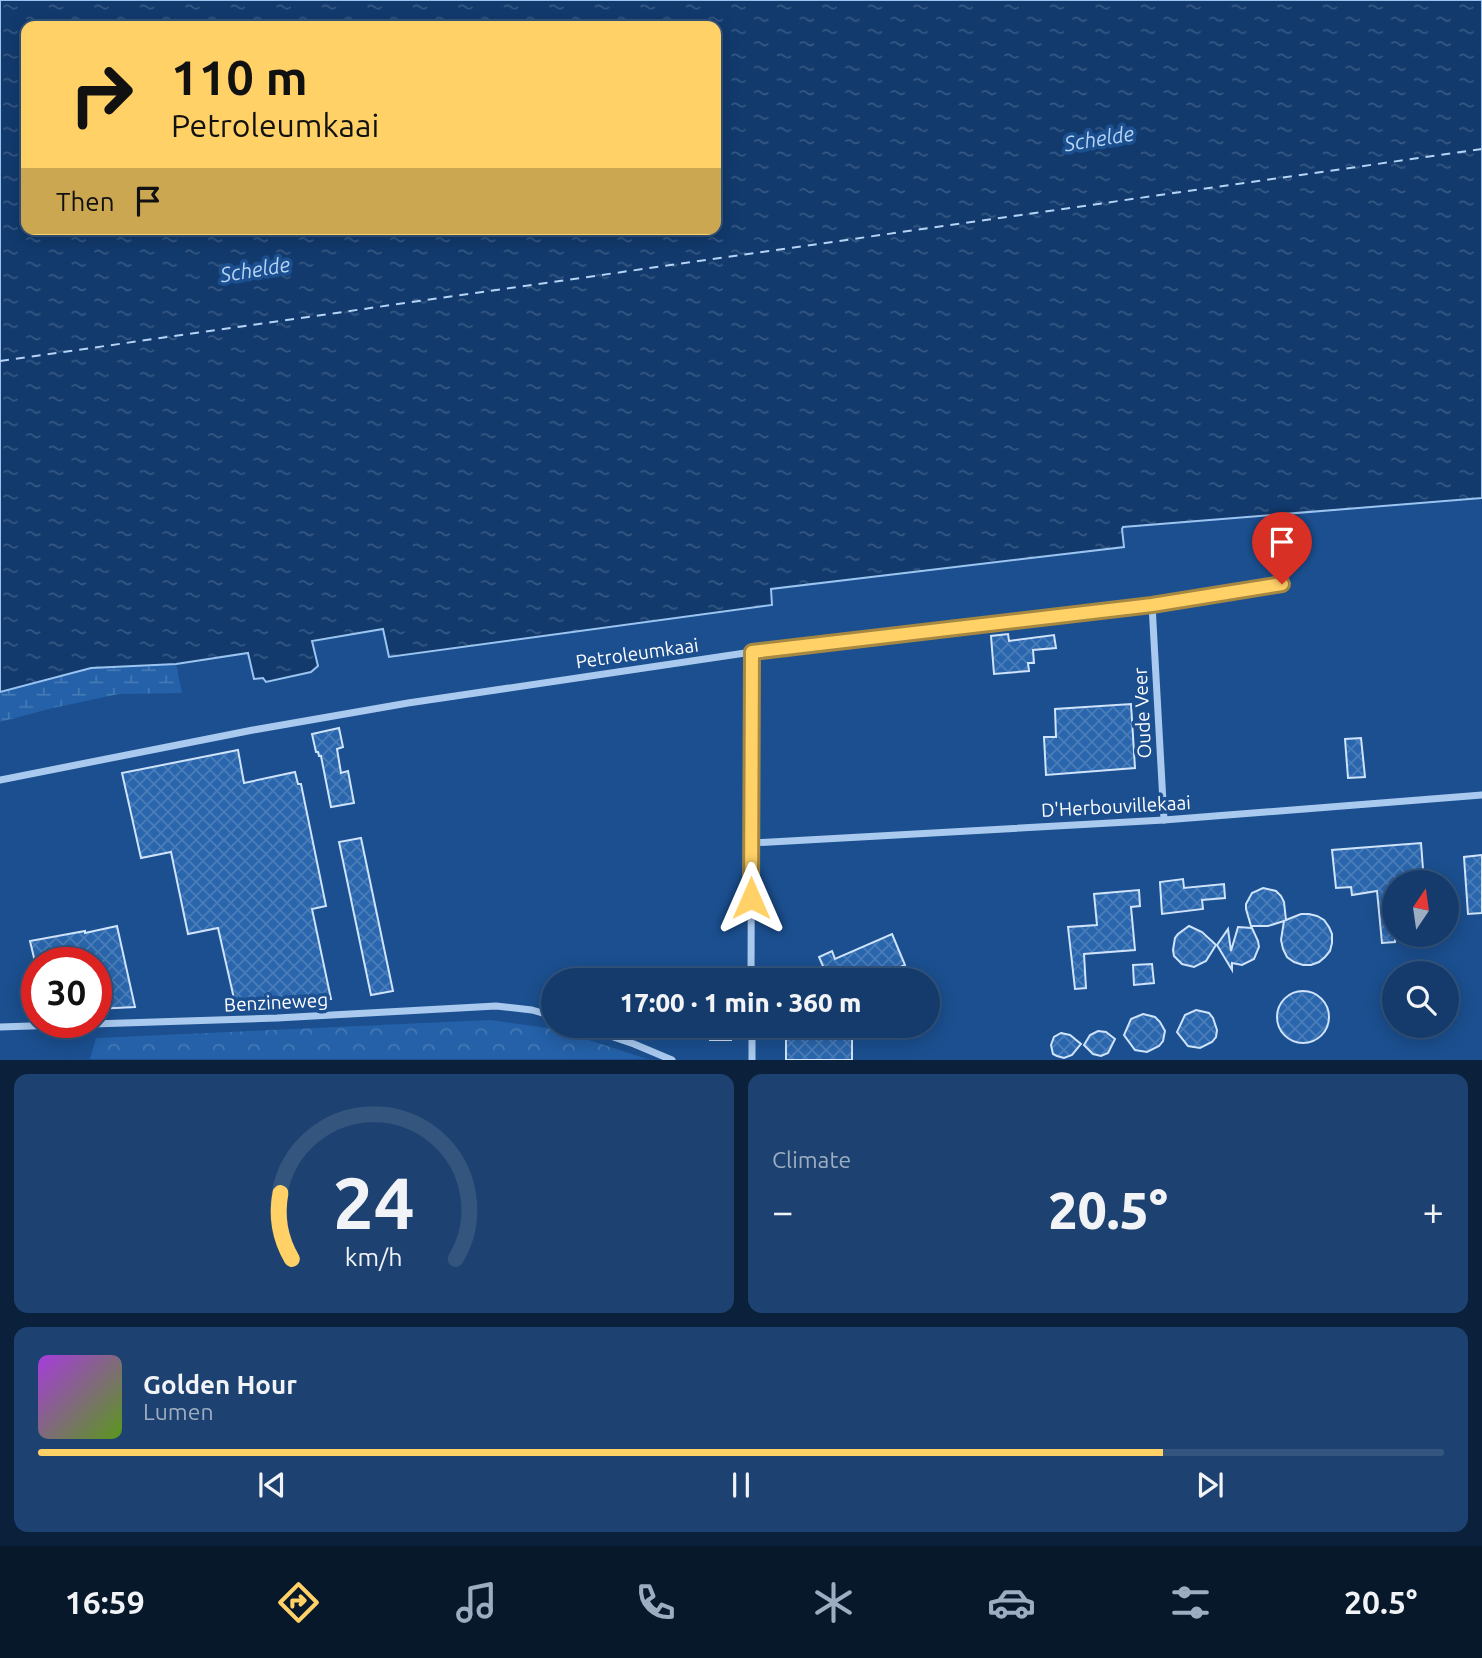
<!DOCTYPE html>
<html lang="en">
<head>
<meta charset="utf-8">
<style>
  :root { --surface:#143b6b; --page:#1d4271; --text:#f1f3f6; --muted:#9dadc1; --line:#33557e; --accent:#ffd166 }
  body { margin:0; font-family:Ubuntu,sans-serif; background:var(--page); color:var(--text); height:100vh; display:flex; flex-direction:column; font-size:26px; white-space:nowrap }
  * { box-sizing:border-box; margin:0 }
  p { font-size:23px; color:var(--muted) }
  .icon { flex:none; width:38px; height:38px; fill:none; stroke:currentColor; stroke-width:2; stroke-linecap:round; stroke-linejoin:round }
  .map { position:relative; height:1060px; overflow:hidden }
  .drawer { display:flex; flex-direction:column; gap:14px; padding:14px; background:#0b203b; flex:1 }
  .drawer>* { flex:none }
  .banner { position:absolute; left:21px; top:21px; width:700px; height:214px; border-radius:14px; box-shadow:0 4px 18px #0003,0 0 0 2px var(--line); background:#ffd166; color:#111; overflow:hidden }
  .needle { width:46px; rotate:13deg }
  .buttons { position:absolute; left:1382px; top:870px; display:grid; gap:14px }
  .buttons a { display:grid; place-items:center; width:77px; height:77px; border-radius:50%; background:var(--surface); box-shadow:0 4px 18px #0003,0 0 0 2px var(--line); font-size:35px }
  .speed { position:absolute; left:21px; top:947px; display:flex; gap:14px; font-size:35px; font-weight:700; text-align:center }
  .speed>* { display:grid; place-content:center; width:91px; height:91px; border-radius:50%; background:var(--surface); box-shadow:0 4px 18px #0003,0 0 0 2px var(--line); line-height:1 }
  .speed .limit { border:10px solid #d22; background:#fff; color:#111 }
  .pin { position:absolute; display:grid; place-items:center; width:60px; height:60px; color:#fff; margin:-72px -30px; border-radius:50% 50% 50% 0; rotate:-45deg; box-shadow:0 0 7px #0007 }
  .pin .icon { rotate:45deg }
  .me { position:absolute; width:77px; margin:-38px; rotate:0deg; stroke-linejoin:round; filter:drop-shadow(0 0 5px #0008) }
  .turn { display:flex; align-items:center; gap:24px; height:147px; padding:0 35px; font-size:32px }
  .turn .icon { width:91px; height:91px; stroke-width:2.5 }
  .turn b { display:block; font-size:49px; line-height:60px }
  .then { display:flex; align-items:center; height:66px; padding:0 35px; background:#0003; gap:14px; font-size:26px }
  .big { font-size:52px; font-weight:800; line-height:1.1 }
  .drawer .widget { flex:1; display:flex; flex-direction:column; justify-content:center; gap:10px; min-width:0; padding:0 24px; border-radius:14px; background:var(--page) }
  .drawer .dial { align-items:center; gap:0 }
  .dial svg { height:182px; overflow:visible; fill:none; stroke:var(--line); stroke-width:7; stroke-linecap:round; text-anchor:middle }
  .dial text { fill:var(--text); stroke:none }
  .song { display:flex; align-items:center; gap:21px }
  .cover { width:84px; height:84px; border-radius:10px; background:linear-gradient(135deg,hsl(280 70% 55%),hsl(90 70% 35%)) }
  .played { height:7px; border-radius:4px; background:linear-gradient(90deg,var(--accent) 80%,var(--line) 80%) }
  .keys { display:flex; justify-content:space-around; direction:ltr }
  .heat { display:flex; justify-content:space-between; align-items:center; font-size:38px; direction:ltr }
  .drawer .tiles { flex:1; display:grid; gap:14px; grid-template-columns:1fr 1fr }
  .widget:last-child { grid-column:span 2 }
  .trip { position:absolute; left:541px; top:968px; width:399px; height:70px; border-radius:35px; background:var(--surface); box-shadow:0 4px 18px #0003,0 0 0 2px var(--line); font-weight:800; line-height:70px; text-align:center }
  .dock { display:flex; height:112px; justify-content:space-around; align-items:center; background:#08182b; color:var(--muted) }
  .dock .icon { width:49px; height:49px }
  .dock .active { color:var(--accent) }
  .dock b { font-size:32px; color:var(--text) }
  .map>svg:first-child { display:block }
  .forest { fill:url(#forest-crowns) }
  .wetland { fill:url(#wetland-marsh) }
  .water { fill:url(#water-ripples); stroke:#9cc4f0; stroke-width:2; fill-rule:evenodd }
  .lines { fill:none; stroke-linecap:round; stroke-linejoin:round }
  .ferry { stroke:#b5d3f5; stroke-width:2; stroke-dasharray:9 7; stroke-linecap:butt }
  .building { fill:url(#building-cross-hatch); stroke:#cfe3fa; stroke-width:2 }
  .street { stroke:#a9c9ee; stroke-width:7 }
  .route-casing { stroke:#a68842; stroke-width:18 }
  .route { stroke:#ffd166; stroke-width:12 }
  .labels { text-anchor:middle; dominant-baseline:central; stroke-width:7; stroke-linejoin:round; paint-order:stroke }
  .street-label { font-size:19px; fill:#fff; stroke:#1b4f8f }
  .water-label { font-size:21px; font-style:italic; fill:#b5d3f5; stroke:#1b4f8f }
</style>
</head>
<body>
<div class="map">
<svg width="1482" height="1060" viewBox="0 0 1482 1060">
  <defs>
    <pattern id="forest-crowns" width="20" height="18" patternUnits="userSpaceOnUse" patternTransform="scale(1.75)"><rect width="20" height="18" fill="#2461a8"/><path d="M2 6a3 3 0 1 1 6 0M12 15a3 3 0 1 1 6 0" fill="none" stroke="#4579b5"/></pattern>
    <pattern id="wetland-marsh" width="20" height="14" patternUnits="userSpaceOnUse" patternTransform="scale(1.75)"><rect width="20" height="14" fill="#2461a8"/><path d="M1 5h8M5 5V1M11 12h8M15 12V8" fill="none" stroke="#4579b5"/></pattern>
    <pattern id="water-ripples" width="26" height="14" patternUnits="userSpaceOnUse" patternTransform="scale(1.75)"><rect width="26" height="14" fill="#123a6d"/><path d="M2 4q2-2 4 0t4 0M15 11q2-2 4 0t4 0" fill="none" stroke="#365883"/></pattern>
    <pattern id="building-cross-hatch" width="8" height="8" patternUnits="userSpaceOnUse" patternTransform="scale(1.75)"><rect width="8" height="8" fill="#2a66ad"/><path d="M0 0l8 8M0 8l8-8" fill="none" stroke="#4a7db9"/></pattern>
  </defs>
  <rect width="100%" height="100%" fill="#1b4f8f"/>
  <path class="forest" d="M490,1020L555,1029L647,1059H90L96,1038Z"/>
  <path class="wetland" d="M176,664L182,693L119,694L53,708L0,722V692L91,668Z"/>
  <path class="water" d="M0,0H1482V498L1123,527L1122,529L1124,547L771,589L772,605L389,657L383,629L312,641L318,666L311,672L266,682L263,678L254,679L248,653L176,664L91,668L0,692ZM26,26H716V229H26Z"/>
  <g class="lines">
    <path class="ferry" d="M0,361L1482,149"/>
  </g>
  <g class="building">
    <path d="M1008,634L1009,641L1054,635L1056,648L1033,650L1034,663H1028L1029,671L994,674L991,636Z"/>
    <path d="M1131,704L1135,768L1046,775L1044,737H1056L1055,709Z"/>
    <path d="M339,728L343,747L337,749L341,773L348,771L354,803L331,807L321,756H319L318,752H316L312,734Z"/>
    <path d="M1361,738L1365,777L1348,778L1345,739Z"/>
    <path d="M238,750L244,783L295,772L298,784H301L326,906L312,909L331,999L235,1003L218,928L188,934L171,852L141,858L122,773Z"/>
    <path d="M361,838L393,991L371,995L339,842Z"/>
    <path d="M1421,843L1424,882H1395V942L1382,943L1377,891L1352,895L1351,887L1336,888L1332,850Z"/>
    <path d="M1482,855V913L1468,914L1464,857Z"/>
    <path d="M1183,879L1184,888L1224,884L1225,898L1202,900L1203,909L1162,914L1160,882Z"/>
    <path d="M1263,888L1276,891L1281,896L1284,902L1286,920L1301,914H1309L1317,916L1324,920L1329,927L1332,934V943L1330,951L1325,957L1319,962L1311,965H1303L1294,962L1287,957L1283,949L1281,940L1284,921L1268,926H1251L1246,909V904L1252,893Z"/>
    <path d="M1139,890L1140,906L1131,907L1135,950L1084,954L1086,988L1075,989L1068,927L1097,925L1094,894Z"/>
    <path d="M117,926L135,1007L96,1009V962H35L30,941L85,931V933Z"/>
    <path d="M1189,926L1202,932L1216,945L1206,961L1194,967L1182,964L1174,956L1173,950L1175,938L1178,934Z"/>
    <path d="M1238,927L1252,928L1258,941L1259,947L1254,959L1242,965L1232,963V970L1217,945L1228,929L1231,951Z"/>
    <path d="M892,934L905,965L870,980H829L819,957L832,951L835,959Z"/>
    <path d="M1152,964L1154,983L1134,985L1133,965Z"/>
    <circle cx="1303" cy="1017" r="26"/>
    <path d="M1196,1010L1209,1013L1213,1018L1217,1030L1216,1037L1212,1042L1200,1048L1188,1046L1177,1032L1185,1015Z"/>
    <path d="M1143,1014L1155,1017L1160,1022L1165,1031L1163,1041L1159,1046L1147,1052L1135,1050L1124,1035L1131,1019Z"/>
    <rect x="710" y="1026" width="21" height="14"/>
    <rect x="786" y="1026" width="66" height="34"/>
    <path d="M1098,1031L1106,1032L1115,1039L1108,1053L1101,1056L1093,1054L1084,1045L1090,1035Z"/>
    <path d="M1061,1033L1070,1035L1081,1044L1072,1055L1064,1058L1057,1056L1053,1054L1051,1045L1054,1037Z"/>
  </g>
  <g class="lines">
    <g class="street">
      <path d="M1152,605L1164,820"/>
      <path d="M0,780L253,730L408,703L752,652L1152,605L1282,584"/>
      <path d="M751,843L1164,820L1482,795"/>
      <path d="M751,980L752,652"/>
      <path d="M581,1026L634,1044L672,1060"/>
      <path d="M752,1026V1060"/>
      <path d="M0,1027L277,1018L496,1006L532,1010L553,1016"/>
    </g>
  </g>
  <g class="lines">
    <g class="route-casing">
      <path id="route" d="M751,898L752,652L1152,605L1282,584"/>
    </g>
    <use href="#route" class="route"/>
  </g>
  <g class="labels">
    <g class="street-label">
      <text transform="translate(637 653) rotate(-8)">Petroleumkaai</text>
      <text transform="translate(1142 713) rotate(-93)">Oude Veer</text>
      <text transform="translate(1116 806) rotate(-3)">D'Herbouvillekaai</text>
      <text transform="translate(276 1002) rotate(-3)">Benzineweg</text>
    </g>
    <g class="water-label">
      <text transform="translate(1099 138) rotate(-9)">Schelde</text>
      <text transform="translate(255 269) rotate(-9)">Schelde</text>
    </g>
  </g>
</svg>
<div class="buttons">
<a><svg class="needle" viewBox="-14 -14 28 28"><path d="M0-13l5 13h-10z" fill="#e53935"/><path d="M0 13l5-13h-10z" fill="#9dadc1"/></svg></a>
<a><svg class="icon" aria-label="search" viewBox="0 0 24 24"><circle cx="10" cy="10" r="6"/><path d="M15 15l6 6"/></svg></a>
</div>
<div class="speed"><div class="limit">30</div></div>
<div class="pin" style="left:1282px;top:584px;background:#d93025"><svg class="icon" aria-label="arrive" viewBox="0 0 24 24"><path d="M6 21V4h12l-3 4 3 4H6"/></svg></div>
<svg class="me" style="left:751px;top:898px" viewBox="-20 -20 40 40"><path d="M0-17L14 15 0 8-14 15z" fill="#ffd166" stroke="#fff" stroke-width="4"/></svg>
<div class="trip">17:00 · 1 min · 360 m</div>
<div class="banner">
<div class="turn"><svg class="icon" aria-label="right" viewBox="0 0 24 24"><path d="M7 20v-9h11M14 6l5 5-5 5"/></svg><div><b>110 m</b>Petroleumkaai</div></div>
<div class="then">Then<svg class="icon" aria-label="arrive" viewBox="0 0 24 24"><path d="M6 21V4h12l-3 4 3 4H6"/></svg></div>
</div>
</div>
<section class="drawer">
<div class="tiles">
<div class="widget dial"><svg viewBox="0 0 100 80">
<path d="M14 69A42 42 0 1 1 86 69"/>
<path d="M14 69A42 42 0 0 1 9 40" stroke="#ffd166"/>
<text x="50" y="56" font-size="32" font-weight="700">24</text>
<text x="50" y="72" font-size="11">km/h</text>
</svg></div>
<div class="widget"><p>Climate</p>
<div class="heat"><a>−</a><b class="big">20.5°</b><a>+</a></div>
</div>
<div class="widget">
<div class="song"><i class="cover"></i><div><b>Golden Hour</b><p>Lumen</p></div></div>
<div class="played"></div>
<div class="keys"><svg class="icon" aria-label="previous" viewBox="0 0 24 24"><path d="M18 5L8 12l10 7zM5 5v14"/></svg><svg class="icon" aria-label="pause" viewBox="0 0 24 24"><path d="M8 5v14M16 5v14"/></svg><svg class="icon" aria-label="next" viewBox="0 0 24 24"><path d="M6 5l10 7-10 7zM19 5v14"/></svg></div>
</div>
</div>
</section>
<nav class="dock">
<b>16:59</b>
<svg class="icon active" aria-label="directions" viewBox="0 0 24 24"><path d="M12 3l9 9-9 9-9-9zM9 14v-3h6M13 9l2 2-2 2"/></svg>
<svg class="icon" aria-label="music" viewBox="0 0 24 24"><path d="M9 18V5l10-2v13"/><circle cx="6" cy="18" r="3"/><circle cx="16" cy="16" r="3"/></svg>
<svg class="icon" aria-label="phone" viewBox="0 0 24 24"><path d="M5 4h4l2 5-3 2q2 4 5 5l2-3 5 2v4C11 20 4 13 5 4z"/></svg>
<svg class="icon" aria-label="climate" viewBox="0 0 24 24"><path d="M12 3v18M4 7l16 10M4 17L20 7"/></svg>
<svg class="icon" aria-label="car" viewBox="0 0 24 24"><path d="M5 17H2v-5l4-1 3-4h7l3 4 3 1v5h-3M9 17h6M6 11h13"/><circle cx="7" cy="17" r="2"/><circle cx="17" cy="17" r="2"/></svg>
<svg class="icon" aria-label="filters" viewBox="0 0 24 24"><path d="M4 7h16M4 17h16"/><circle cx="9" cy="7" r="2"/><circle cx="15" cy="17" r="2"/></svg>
<b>20.5°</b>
</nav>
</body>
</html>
